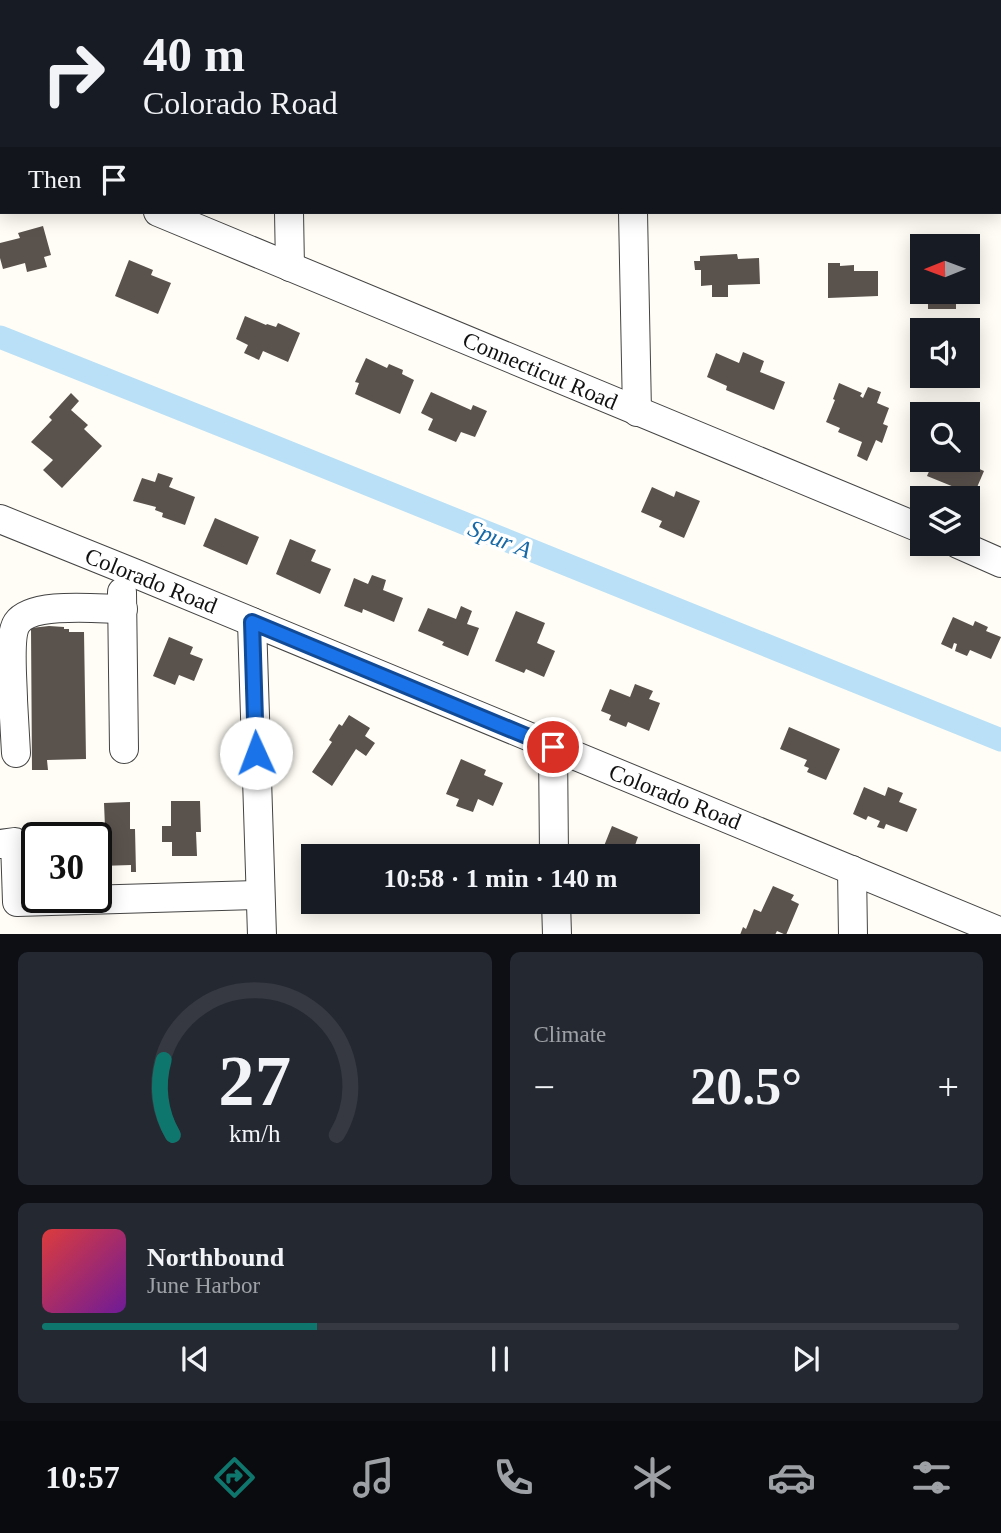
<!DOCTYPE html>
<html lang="en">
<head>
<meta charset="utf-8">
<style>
  :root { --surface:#171b24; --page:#242831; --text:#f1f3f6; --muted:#9ea1a6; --line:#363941; --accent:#0f766e }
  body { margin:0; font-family:Georgia,serif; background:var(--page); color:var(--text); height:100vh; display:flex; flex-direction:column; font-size:26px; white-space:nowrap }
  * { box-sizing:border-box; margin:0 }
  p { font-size:23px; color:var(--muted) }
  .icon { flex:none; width:38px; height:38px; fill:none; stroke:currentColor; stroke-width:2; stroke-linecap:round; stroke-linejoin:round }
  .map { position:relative; height:934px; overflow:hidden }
  .drawer { display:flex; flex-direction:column; gap:18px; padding:18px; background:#0d0f14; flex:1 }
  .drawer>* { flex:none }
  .top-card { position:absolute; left:0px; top:0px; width:1001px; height:214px; box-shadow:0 4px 18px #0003; background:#171b24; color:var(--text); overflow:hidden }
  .needle { width:46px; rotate:269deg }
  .tools { position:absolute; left:910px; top:234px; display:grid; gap:14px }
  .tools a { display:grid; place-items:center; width:70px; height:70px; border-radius:0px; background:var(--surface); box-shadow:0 4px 18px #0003; font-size:35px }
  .speed { position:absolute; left:21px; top:822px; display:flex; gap:14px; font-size:35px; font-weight:700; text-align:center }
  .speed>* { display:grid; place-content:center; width:91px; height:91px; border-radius:50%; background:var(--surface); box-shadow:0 4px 18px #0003; line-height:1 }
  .speed .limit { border:4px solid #111; border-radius:10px; background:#fff; color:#111 }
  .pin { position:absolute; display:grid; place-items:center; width:60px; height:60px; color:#fff; margin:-30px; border:4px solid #fff; border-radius:50%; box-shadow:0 2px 7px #0007 }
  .me { position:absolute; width:77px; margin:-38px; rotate:358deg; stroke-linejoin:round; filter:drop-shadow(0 0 5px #0008) }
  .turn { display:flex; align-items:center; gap:24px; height:147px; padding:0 28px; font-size:32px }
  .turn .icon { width:91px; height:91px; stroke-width:2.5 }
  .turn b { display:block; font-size:49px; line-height:60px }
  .then { display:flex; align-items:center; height:66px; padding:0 28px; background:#0003; gap:14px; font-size:26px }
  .big { font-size:52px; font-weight:700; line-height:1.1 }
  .drawer .widget { flex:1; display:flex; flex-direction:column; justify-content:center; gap:10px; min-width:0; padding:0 24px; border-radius:10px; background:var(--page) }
  .drawer .dial { align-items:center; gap:0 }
  .dial svg { height:182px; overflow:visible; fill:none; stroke:var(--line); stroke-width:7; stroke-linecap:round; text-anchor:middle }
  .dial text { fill:var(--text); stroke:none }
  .song { display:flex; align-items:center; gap:21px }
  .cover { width:84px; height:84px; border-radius:10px; background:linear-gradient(135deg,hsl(0 70% 55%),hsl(280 70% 35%)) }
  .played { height:7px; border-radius:4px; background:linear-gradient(90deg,var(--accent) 30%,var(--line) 30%) }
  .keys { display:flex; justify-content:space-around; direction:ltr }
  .heat { display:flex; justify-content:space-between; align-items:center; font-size:38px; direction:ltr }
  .drawer .tiles { flex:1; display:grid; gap:18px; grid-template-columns:1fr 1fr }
  .widget:last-child { grid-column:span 2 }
  .trip { position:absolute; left:301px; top:844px; width:399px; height:70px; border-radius:0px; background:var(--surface); box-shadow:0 4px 18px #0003; font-weight:700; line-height:70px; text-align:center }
  .menu { display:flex; height:112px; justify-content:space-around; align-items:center; background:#090b0e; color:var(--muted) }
  .menu .icon { width:49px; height:49px }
  .menu .selected { color:var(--accent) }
  .menu b { font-size:32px; color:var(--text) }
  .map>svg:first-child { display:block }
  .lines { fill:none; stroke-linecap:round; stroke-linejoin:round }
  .canal { stroke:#b9e0f7; stroke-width:23 }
  .building { fill:#5a524d }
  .minor-casing { stroke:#444; stroke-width:30 }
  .minor { stroke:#fff; stroke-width:28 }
  .route-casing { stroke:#114b97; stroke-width:18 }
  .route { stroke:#1a73e8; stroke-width:12 }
  .labels { text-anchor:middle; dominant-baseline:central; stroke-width:7; stroke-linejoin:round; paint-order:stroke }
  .street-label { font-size:23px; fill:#111; stroke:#fff }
  .water-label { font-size:24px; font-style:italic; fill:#1768a6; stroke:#fff }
</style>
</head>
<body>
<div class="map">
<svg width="1001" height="935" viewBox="0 0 1001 935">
  <rect width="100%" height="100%" fill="#fffdf5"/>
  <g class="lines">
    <path class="canal" d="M0,337L258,440L1001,740"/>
  </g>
  <g class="building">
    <path d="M43,226L51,255L44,257L47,267L27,272L25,263L3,269L0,258V243L20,238L18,233Z"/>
    <path d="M737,254L738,259L759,258L760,284L728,285V297H712V285L701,286V270H695L694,261H700V256Z"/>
    <path d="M129,260L153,270L151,275L171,283L158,314L115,296Z"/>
    <path d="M828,263H840V266L854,265V271H878V296L828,298Z"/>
    <path d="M968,271H978V297H956V309H928V292H968Z"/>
    <path d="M245,316L266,325L267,324L276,327L278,323L300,333L288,362L263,351L259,360L244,353L248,345L236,339Z"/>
    <path d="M743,352L764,361L760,372L785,382L774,410L726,390L727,386L707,377L716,353L739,363Z"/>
    <path d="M366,358L387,368L389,364L403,370L402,374L414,380L400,414L355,394L359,383L355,382Z"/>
    <path d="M839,383L862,393L860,396L863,398L868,387L881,392L877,403L889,408L883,424L888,426L882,443L876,440L867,461L857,456L862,442L838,432L840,428L826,422L835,400L833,399Z"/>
    <path d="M431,392L471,410L473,405L487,411L475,437L461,432L456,442L428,430L433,419L421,413Z"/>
    <path d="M71,393L79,401L71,410L88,425L84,429L102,446L62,488L43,470L53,460L31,442L52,420L49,417Z"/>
    <path d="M934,460H959L984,471L975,492L960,486L959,489L927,476Z"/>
    <path d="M158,473L173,478L169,487L195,497L185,525L162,517L163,513L155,510L156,507L133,501L142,478L155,482Z"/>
    <path d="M652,487L674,497L676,491L700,501L684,538L659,527L662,521L641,512Z"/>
    <path d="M215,518L259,537L247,565L203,546Z"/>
    <path d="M290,539L316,550L311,561L331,569L320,594L276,574Z"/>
    <path d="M372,575L386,580L383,590L403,598L394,622L363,609L362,613L344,606L354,578L368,584Z"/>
    <path d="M461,606L472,611L467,624L479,628L468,656L442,645L444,642L418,631L428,608L456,619Z"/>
    <path d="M516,611L545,623L537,643L555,651L544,677L526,669L524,673L495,661Z"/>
    <path d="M953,617L973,626L975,621L988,627L986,631L1001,637L991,659L970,650L967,656L955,651L957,644L954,643L952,649L941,644Z"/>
    <path d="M49,626L64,627V629H69V632H84L86,759L47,760L48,770H32L31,628Z"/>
    <path d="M169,637L193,647L190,654L203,659L194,681L179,675L175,685L153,676Z"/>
    <path d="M635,684L653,691L649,699L660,703L649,731L628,722L626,727L609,720L611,715L601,711L610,689L630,697Z"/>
    <path d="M349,715L370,728L365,736L375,743L366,756L356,749L332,786L312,772L332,742L329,740L339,724L342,726Z"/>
    <path d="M789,727L840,749L826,780L807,772L809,768L804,766L807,760L780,749Z"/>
    <path d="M461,759L486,770L484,775L503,783L493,806L478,799L473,812L456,806L459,799L446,794Z"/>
    <path d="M864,787L885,796L888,787L903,793L899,802L917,809L907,832L886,824L884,829L877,827L880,821L868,816L866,820L853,814Z"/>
    <path d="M171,801H200L201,832H196L197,856H172V842H162V826H171Z"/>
    <path d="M130,802V829H135L136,872H131V865L100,866V849H96V838H99V827H105L104,803Z"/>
    <path d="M91,822V838H46V823Z"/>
    <path d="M612,826L638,837L631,856H600Z"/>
    <path d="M773,886L794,895L791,900L799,904L786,935L777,931L775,935H740L743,927L746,929L754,909L761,912Z"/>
  </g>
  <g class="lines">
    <g class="minor-casing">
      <g id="minor">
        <path d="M283,0V2"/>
        <path d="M627,0V2"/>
        <path d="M0,152H2"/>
        <path d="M999,187H1001"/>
        <path d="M158,212L922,529"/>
        <path d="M289,212L290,267"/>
        <path d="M633,212L637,412"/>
        <path d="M0,519L134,573L1001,932"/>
        <path d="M958,544L1001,563"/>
        <path d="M122,592L124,749"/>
        <path d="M252,622L262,935"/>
        <path d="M0,700H13C13,683 8,636 17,623C32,601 98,609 123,609"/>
        <path d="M13,700L16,753"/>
        <path d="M553,747L554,856"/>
        <path d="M0,844L15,842L17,902L260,895"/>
        <path d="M852,870L853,935"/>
        <path d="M556,901L557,935"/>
      </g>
    </g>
    <use href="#minor" class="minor"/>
  </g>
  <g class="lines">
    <g class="route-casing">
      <path id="route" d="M256,753L252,622L553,747"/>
    </g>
    <use href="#route" class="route"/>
  </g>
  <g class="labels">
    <g class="street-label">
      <text transform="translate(540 371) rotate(23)">Connecticut Road</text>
      <text transform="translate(151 581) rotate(22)">Colorado Road</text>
      <text transform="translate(675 797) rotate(22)">Colorado Road</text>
    </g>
    <g class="water-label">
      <text transform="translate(500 539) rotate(22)">Spur A</text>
    </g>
  </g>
</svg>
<div class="tools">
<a><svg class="needle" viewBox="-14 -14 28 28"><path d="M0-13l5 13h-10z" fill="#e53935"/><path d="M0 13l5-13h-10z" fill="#9ea1a6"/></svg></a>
<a><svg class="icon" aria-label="sound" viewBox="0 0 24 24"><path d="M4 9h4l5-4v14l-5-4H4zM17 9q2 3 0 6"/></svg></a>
<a><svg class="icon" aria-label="search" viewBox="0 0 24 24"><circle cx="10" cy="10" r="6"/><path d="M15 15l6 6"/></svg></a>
<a><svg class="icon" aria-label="layers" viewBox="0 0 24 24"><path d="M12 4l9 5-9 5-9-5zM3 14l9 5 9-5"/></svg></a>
</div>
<div class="speed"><div class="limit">30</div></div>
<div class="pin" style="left:553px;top:747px;background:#d93025"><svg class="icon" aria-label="arrive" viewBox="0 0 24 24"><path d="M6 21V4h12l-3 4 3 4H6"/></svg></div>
<svg class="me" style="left:256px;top:753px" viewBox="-20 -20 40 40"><circle r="19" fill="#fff"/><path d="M0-13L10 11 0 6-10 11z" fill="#1a73e8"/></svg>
<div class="trip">10:58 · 1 min · 140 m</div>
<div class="top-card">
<div class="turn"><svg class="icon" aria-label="right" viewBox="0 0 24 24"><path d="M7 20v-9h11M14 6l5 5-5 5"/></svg><div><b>40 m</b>Colorado Road</div></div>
<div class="then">Then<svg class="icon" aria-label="arrive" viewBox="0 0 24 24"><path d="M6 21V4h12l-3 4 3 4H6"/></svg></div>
</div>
</div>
<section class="drawer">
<div class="tiles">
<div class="widget dial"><svg viewBox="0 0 100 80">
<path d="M14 69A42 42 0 1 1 86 69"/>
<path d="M14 69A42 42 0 0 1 10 36" stroke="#0f766e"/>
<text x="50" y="56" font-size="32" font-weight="700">27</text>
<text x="50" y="72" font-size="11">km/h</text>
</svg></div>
<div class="widget"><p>Climate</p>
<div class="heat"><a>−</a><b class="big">20.5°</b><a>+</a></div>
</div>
<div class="widget">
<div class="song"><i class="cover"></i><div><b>Northbound</b><p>June Harbor</p></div></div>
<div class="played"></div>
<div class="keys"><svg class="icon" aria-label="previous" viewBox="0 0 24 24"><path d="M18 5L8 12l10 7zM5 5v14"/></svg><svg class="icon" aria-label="pause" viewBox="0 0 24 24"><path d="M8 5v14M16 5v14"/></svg><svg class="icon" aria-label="next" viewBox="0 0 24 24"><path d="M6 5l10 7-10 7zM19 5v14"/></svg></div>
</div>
</div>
</section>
<nav class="menu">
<b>10:57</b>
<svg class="icon selected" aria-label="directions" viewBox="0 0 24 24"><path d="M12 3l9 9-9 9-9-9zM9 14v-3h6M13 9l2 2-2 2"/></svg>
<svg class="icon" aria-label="music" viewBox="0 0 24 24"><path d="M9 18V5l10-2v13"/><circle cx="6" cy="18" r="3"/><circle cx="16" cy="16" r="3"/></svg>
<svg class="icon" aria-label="phone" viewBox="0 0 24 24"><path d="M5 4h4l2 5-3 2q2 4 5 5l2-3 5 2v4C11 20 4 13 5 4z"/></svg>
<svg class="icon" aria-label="climate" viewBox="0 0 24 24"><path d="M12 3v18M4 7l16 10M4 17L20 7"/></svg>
<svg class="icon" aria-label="car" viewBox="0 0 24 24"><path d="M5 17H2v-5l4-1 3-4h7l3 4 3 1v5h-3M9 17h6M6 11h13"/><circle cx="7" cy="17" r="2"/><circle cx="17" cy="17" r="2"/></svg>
<svg class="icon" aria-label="filters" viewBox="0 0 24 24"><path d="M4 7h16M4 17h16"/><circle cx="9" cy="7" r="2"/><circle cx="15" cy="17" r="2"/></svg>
</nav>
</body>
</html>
